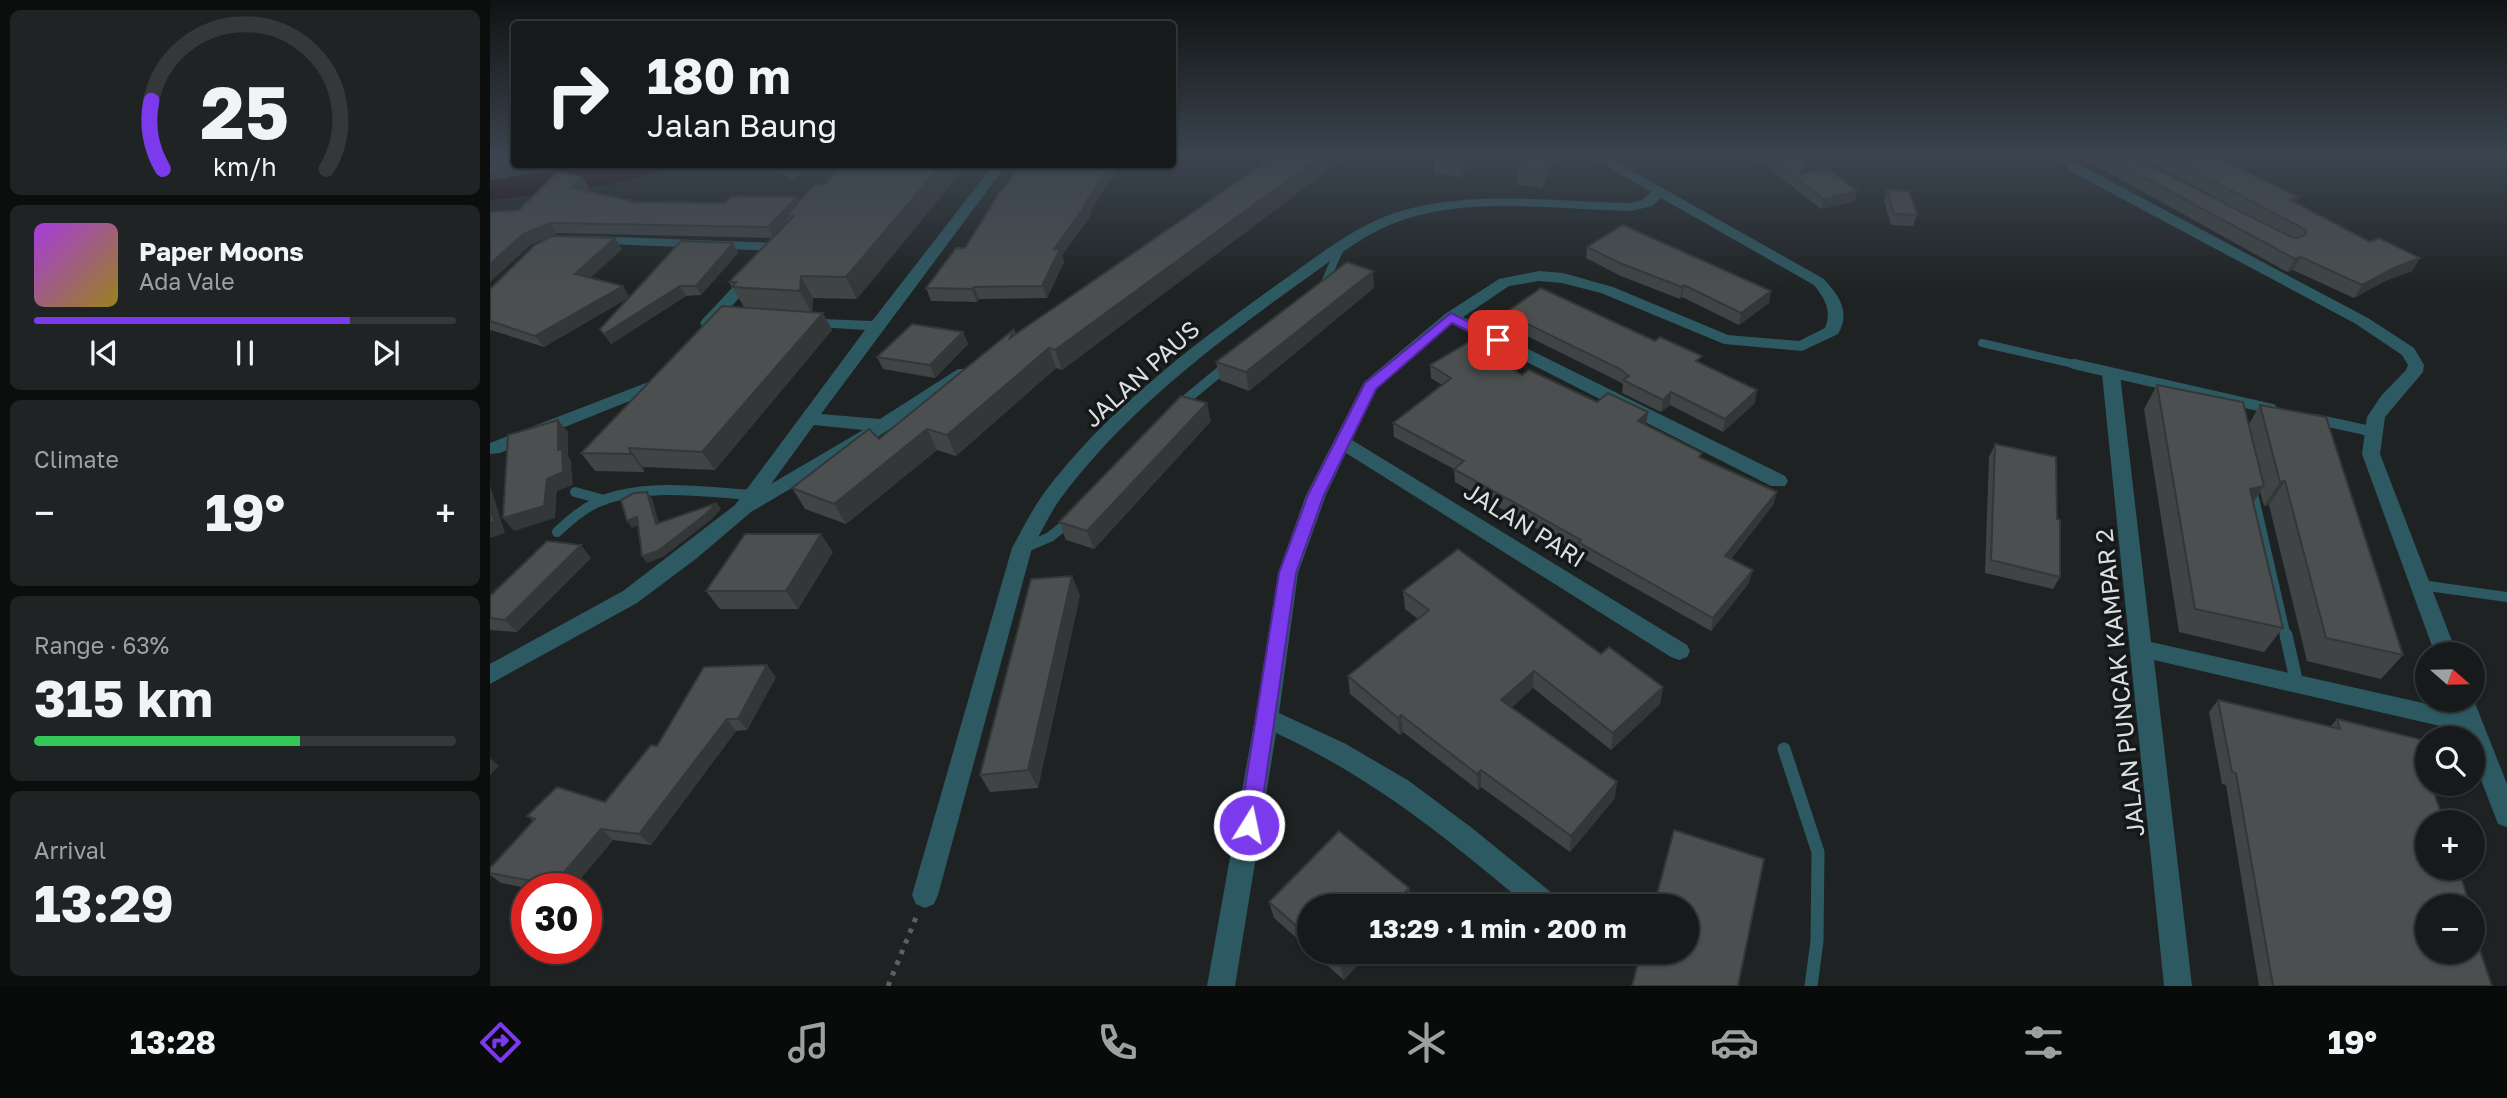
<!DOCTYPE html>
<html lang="en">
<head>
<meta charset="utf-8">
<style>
  :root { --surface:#161a1a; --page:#1f2323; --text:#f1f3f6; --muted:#9ea1a2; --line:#353839; --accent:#7c3aed }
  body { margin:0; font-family:"Golos Text",sans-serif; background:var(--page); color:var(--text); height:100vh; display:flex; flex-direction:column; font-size:26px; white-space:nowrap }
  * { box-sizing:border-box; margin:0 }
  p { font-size:23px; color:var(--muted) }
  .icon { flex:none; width:38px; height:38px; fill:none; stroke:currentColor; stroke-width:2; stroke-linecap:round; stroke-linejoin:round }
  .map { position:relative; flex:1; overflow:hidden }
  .details { display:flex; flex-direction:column; gap:10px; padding:10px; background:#0c0e0e; width:490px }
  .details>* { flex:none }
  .banner { position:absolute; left:21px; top:21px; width:665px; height:147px; border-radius:7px; box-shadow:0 2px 5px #0004,0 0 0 2px var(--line); background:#161a1a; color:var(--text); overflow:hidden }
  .needle { width:46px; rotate:110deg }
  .controls { position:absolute; left:1925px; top:642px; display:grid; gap:14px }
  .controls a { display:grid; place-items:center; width:70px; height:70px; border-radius:50%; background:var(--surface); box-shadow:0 2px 5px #0004,0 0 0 2px var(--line); font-size:35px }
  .speed { position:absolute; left:21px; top:873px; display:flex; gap:14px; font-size:35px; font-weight:700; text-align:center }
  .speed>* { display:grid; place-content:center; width:91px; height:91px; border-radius:50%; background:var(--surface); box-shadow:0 2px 5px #0004,0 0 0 2px var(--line); line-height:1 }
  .speed .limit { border:10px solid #d22; background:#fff; color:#111 }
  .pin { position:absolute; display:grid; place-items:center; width:60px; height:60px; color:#fff; margin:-30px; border-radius:14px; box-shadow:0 4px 10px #0006 }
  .me { position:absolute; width:77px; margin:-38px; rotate:10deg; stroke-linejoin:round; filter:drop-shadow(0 0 5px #0008) }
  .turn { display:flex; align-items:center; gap:24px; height:147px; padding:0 21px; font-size:32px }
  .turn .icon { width:91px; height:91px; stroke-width:2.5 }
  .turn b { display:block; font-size:49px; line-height:60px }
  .big { font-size:52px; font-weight:700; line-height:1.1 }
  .details .widget { flex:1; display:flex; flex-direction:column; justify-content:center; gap:10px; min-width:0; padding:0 24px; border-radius:10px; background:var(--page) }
  .details .dial { align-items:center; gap:0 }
  .dial svg { height:182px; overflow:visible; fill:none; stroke:var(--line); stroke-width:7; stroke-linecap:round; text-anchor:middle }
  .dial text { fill:var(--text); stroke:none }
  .song { display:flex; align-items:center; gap:21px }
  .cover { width:84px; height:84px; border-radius:10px; background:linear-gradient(135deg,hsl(280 70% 55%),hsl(50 70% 35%)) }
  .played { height:7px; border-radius:4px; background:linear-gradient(90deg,var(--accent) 75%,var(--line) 75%) }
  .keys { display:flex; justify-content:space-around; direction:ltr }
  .heat { display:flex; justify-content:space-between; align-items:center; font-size:38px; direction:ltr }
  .charge { height:10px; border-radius:5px; background:linear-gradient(90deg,#34c759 63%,var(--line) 0) }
  .trip { position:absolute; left:807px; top:894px; width:402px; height:70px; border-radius:35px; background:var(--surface); box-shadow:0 2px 5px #0004,0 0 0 2px var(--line); font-weight:700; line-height:70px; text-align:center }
  .tabs { display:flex; height:112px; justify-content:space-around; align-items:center; background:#090a0a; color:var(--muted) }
  .tabs .icon { width:49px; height:49px }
  .tabs .on { color:var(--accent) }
  .tabs b { font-size:32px; color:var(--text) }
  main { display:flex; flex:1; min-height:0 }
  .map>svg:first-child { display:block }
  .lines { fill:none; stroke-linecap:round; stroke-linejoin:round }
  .river { fill:#1f0005; fill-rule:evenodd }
  .path { stroke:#5d6061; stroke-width:5; stroke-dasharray:4.5 7; stroke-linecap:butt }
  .service-far2 { stroke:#2d5a62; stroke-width:8 }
  .service-far1 { stroke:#2d5a62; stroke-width:10 }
  .service { stroke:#2d5a62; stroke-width:13 }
  .minor { fill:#2d5a62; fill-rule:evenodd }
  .wall { fill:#404445 }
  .shaded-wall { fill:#343738 }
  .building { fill:#4b4f50; stroke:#343738; stroke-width:2 }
  .route { fill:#7c3aed; stroke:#51269a; stroke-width:2 }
  .labels { text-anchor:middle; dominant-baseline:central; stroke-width:7; stroke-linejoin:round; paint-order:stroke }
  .street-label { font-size:24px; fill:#dcdedf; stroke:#151819 }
</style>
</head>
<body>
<main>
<section class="details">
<div class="widget dial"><svg viewBox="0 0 100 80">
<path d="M14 69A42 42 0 1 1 86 69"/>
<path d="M14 69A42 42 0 0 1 9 39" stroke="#7c3aed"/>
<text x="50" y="56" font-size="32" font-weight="700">25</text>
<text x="50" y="72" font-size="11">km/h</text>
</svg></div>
<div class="widget">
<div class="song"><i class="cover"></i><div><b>Paper Moons</b><p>Ada Vale</p></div></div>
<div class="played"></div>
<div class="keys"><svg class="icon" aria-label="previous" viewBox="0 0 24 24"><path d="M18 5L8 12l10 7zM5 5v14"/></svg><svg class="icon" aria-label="pause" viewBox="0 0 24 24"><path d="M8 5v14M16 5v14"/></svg><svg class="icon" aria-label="next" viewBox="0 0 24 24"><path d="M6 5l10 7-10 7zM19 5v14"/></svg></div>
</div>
<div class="widget"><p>Climate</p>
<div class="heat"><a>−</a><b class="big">19°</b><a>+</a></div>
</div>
<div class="widget"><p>Range · 63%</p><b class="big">315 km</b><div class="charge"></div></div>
<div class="widget"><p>Arrival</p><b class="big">13:29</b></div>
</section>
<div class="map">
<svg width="2017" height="986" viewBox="0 0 2017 986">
  <rect width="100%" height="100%" fill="#1e2222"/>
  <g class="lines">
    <path class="river" d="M114,164H176C162,185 31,196 0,200V180Z"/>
    <path class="path" d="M398,986L427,915"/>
    <g class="service-far2">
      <path d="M833,287L850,248"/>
      <path d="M1492,343L1592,366"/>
      <path d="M737,366L739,364"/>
    </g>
    <g class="service-far1">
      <path d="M1584,364L1782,409"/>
      <path d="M687,407L739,364"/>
      <path d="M1825,419L1880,431"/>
      <path d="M1762,489L1796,637"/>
      <path d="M85,492L114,500"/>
      <path d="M67,532C79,521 91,510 106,503C152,482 213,492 262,495"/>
      <path d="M534,548L560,537L580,521"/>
      <path d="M1931,585L2017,597"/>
    </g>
    <g class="service">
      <path d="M1796,635L1807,684"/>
      <path d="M1294,749L1328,852L1327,941L1321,986"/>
    </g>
    <g class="minor">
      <path d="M1099,155H1114L1334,279C1349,296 1361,312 1348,334L1312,351L1234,344L1111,293L1072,283L1049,281L1019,286L973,317L1295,476L1298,481L1295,486H1281L962,324L887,389L862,440L1197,645L1200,651L1197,657L1189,660L1181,657L856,453L836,495L808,573L789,713L856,744L919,781L982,828L1063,894L1067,903L1066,906H1038C955,837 885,779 786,733L745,986H717L765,718L788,573L816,495L874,382L955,314L1009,279L1049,271L1073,273L1123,287L1238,335L1309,341L1335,328C1342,310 1335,299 1324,285L1171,198L1162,206L1141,211C1069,210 989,197 919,218C879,229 844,259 811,282C722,346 633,413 568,502C558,517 551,533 542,548L448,895L444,904L435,908L426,904L422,895L522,548C532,530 542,510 554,493C619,407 708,341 795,279C832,253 870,222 914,210C986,190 1067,202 1141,203L1152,200L1161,192Z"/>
      <path d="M1565,155H1579L1592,166L1878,318L1924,348L1934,365L1933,372L1895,417L1890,454L1967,654H1945L1872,454L1877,417L1891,396L1916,370L1918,365L1912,355L1866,324L1582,172Z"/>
      <path d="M1645,155H1657L1655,162L1670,172V178H1660L1643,166L1641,163Z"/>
      <path d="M504,164H517L331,414L390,419L468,369H480L483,373L480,377L372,447L261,512L207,558L147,603L0,684V664L133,591L245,505L375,330L313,326L305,321L307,318L382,321ZM324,425L373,430L281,484Z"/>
      <path d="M100,236L288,243L295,247L288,251L95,243L93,240Z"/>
      <path d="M261,271L269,276L266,279L224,326H212L210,323L212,320L256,273Z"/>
      <path d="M1621,369L1630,374L1661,642L1964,710L1960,700L1983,698L2017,784V827L2008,824L1983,759V738H1975L1972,731L1664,660L1702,986H1674L1612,374Z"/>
      <path d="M161,381L170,386L167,390L10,453L0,454V443Z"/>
    </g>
  </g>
  <g class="wall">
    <path d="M858,155L572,370L566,368L466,456L447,450L356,524L315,509L302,488L389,439L524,329L526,334Z"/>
    <path d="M945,155H985L971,177L944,173V157Z"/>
    <path d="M1262,155H1317L1311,175L1365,201L1331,209Z"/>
    <path d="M1595,155H1645L1653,162L1756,214L1658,161L1661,155H1727L1724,156L1805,203L1880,242L1930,258L1922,271L1895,281L1864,298L1803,270L1797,272L1596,160Z"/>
    <path d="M1065,163L1052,188L1027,184V168Z"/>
    <path d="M269,164H320L305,180Z"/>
    <path d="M92,177L99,187L95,191L142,201L143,202L234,203L307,197L309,201L324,185L367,299L323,298L322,312L342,330L225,470L153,467L154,472L105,471L91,453L254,307L239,282L283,238L67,233L40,245L0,282V212L29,210Z"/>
    <path d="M1397,190L1427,215L1423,226L1401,225L1394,201Z"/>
    <path d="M600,212L601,215L572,255L574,262L557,298L489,299L487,302L441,301L436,288L475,248Z"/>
    <path d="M243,243L248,253L211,295L196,296L121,344L110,329L138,298L54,347L1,330H0V289L132,249L100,278L139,297Z"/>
    <path d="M1097,247L1281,291L1279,303L1249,325L1192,297L1190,299L1131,276L1096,258Z"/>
    <path d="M884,288L759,391L730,380L726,362Z"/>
    <path d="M1015,313L1211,363L1265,403L1233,432L1180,405L1171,412L1132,393L1133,384L1128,381L1015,325Z"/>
    <path d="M473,332L478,344L445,378L393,369L387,357Z"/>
    <path d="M940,365L1032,375L1156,425L1212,458L1287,492L1283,505L1241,559L1259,583L1221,631L1087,555V552L965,482L964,469L904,437L903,423L952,385L941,378Z"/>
    <path d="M1667,385L1759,424L1770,405L1913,655L1891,679L1817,661L1779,505L1774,506L1770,492L1763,503L1793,628L1774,652L1689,632L1654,409Z"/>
    <path d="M721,421L604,549L576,540L569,522Z"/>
    <path d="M1505,444L1567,519L1570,577L1563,589L1495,573L1499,457Z"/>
    <path d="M343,552L308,609H230L216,591Z"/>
    <path d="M101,558L27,632L0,630V596Z"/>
    <path d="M913,591L1111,654L1173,687L1170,704L1121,750L1043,688L1021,708L1125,798L1080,852L991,787L988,790L913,732L910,735L860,694L858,676L928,619L915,609Z"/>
    <path d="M590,595L548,788L500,792L490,775Z"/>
    <path d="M286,677L257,730L246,731L161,845L123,840L82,889H42L11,883L0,875V868L43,821L37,816L115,802L167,746Z"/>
    <path d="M1728,700L1841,726L1847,719L1937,784L1983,915L1990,938L1986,940L2002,986H1769L1736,785L1732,784L1719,712Z"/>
    <path d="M919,888L921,904L919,906H819V949L784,918L779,902Z"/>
    <path d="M822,952H879L854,980Z"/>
  </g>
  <g class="shaded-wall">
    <path d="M832,155H858L572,370L565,350Z"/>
    <path d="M974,155H985L971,177L970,160Z"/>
    <path d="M1061,155H1065V163L1052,188L1053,171Z"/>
    <path d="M42,164H109L18,176L17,178L0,180V172L12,168Z"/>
    <path d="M309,164H320L305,180L301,172Z"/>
    <path d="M452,164H478L367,299L356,277Z"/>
    <path d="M621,164H632L600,212L601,215L572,255L574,262L557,298L552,286L564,249Z"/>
    <path d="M92,177L99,187L88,199L81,188Z"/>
    <path d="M1367,191L1365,201L1331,209L1333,199Z"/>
    <path d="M307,197L312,207L296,216L298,221L283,238L278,227Z"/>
    <path d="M1809,197L1802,210L1800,200Z"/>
    <path d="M60,223L67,233L40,245L0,282V264L33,234Z"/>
    <path d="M125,238L132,249L92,285L85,274Z"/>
    <path d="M243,243L248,253L211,295L206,286Z"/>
    <path d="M1811,257L1803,270L1797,272L1805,259Z"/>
    <path d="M1930,258L1922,271L1895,281L1864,298L1872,285L1904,268Z"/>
    <path d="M883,271L884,288L759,391L756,372Z"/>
    <path d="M311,276L323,298L322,314L310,291Z"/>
    <path d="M1194,285L1192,297L1190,299L1192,287Z"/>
    <path d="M133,286L140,297L54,347L45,336Z"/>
    <path d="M190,286L196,296L121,344L114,334Z"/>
    <path d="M484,287L489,299L487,302L482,289Z"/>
    <path d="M1281,291L1279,303L1249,325L1251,313Z"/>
    <path d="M333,313L342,330L225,470L212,452Z"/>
    <path d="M473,332L478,344L445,378L440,365Z"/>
    <path d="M559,348L566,368L466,456L457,435Z"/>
    <path d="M1267,390L1265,403L1233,432L1235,419Z"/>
    <path d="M1181,392L1180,405L1171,412L1173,400Z"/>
    <path d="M717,403L721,421L604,549L597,531Z"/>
    <path d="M1158,412L1156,426L1148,421Z"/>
    <path d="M68,420L78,432V456L81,461L83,485L67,491L65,518L24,531L13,518L57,479L68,450Z"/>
    <path d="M437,429L447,450L356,524L344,504Z"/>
    <path d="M139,448L153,467L154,472L141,454Z"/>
    <path d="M1795,481L1779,505L1774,506L1790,482Z"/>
    <path d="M0,485L15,533L0,538Z"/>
    <path d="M1774,486L1758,510L1760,489Z"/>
    <path d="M157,492L162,498L171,530L166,524Z"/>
    <path d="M1287,492L1283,505L1233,569L1235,556Z"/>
    <path d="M227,503L231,509L221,520L173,557L157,563L152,556Z"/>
    <path d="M147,517L152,524L142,528L137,521Z"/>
    <path d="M331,534L343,552L308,609L296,591Z"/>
    <path d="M91,545L101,558L27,632L15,620Z"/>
    <path d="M1263,570L1259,583L1221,631L1223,618Z"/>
    <path d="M582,576L590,595L548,788L538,770Z"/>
    <path d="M277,665L286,677L257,730L248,719Z"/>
    <path d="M1044,671L1043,688L1011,718V700Z"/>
    <path d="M1173,687L1170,704L1121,750L1123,733Z"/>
    <path d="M911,715L913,732L910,735L908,718Z"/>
    <path d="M237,719L246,731L161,845L149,834Z"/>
    <path d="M0,758L9,766L0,775Z"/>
    <path d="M991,770V787L988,790L987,774Z"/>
    <path d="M1127,782L1125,798L1080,852L1081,836Z"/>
    <path d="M111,829L123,840L82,889H68L63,885Z"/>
    <path d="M919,888L921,904L919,906H902Z"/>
    <path d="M862,952H879L854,980L850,965Z"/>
  </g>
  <g class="building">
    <path d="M24,155V164H42L12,168V171L0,172V157Z"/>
    <path d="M786,155H832L565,350L559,348L457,435L437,429L344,504L302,488L379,429L389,439L524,329L520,338Z"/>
    <path d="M945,155H974L970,160L944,157Z"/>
    <path d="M1035,155H1061L1053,171L1027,168Z"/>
    <path d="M1276,155H1316L1310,175L1337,168L1367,191L1333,199Z"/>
    <path d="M1613,155H1645L1653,162L1801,237L1809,238L1816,234V230L1674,155H1721L1809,197L1800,200L1880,242L1889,238L1930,258L1904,268L1872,285L1811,257L1805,259Z"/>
    <path d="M284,164H309L301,172Z"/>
    <path d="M354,164H452L356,277L311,276L310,291L242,287L246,282H239L304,216H296L324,185H334Z"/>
    <path d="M532,164H621L595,203H597L564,249H570L552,286L484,287L482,289L436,288L466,248H475L508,195Z"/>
    <path d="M68,172L92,177L81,188L142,201L139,202L234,203L242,196L307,197L278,227L60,223L33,234L0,264V212L29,210Z"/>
    <path d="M1397,190L1419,191L1427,215L1404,214Z"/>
    <path d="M1133,225L1281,291L1251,313L1194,285L1192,287L1132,264L1097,247Z"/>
    <path d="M62,236L125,238L85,274L133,286L45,336L0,321V289L45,245Z"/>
    <path d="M191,241L243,243L206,286H190L114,334L110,329Z"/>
    <path d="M857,262L883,271L756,372L726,362Z"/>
    <path d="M1051,288L1165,341L1170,337L1212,356L1206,361L1267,390L1235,419L1181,392L1173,400L1133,380L1139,376L1130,369L1015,313Z"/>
    <path d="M232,306L333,313L212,452L139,448L141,454L91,453Z"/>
    <path d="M422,324L473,332L440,365L387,357Z"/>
    <path d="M979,342L1032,375L1039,370L1107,402L1118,393L1158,412L1148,421L1212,453L1209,457L1287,492L1235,556L1263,570L1223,618L1088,542L1091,540L964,469L974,461L903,423L961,378L940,365Z"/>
    <path d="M1667,385L1753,402L1774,486L1760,489L1793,628L1705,609Z"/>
    <path d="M691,396L717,403L597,531L569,522Z"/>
    <path d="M1770,405L1836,417L1913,655L1836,638L1795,481L1790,482Z"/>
    <path d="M68,420V450L72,449L73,472L57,479L54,506L13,518L18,435Z"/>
    <path d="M1505,444L1566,457L1567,519L1570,520V577L1501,560Z"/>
    <path d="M157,492L166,524L227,503L216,514L168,551L152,556L147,517L137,521L131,500L144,493Z"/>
    <path d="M0,508L4,521L0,523Z"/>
    <path d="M255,534H331L296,591H216Z"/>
    <path d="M57,541L91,545L15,620L0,618V596Z"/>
    <path d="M968,549L1111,654L1119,647L1173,687L1123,733L1044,671L1011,700L1127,782L1081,836L991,770L987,774L911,715L908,718L858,676L939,610L913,591Z"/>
    <path d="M582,576L538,770L490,775L541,579Z"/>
    <path d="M277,665L248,719H237L149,834L111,829L63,885L0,873V868L45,819L37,816L67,787L115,802L161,745L167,746L214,667Z"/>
    <path d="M1728,700L1850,729L1847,719L1933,740L1937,752V784H1941L1954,822H1937V868H1968L1980,906H1937V952H1983V915L1990,938L1985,936L2002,986H1783L1746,773L1742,772Z"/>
    <path d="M1184,830L1274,859L1248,986H1142L1151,952H1197V906H1164Z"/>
    <path d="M849,831L919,888L902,906H819V937L779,902Z"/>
    <path d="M836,952H862L850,965Z"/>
  </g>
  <linearGradient id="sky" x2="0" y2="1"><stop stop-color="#101313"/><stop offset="0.53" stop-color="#3b444f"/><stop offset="1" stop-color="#3b444f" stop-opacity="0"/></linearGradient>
  <rect width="2017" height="293" fill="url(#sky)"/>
  <path class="route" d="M961,313L1014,340L1012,343H1003L962,323L886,389L834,495L806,573L769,825L766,832L759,835L752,832L749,825L789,573L818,495L875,383Z"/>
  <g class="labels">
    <g class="street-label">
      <text transform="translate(651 373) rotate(-42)">JALAN PAUS</text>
      <text transform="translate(1035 524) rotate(32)">JALAN PARI</text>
      <text transform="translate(1629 683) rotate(-96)">JALAN PUNCAK KAMPAR 2</text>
    </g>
  </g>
</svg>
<div class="controls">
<a><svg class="needle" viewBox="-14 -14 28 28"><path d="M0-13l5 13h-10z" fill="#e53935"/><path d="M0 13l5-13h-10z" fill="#9ea1a2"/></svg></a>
<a><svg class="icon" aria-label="search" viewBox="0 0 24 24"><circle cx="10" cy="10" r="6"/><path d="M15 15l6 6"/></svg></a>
<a>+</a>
<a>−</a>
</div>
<div class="speed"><div class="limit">30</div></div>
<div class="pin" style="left:1008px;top:340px;background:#d93025"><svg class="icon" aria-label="arrive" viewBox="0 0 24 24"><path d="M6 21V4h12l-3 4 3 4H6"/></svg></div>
<svg class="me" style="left:759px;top:825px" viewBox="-20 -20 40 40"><circle r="17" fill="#7c3aed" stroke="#fff" stroke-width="3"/><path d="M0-11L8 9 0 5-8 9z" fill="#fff"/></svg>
<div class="trip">13:29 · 1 min · 200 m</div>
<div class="banner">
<div class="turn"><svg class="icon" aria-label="right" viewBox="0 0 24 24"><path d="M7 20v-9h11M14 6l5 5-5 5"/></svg><div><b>180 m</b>Jalan Baung</div></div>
</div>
</div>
</main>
<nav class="tabs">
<b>13:28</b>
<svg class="icon on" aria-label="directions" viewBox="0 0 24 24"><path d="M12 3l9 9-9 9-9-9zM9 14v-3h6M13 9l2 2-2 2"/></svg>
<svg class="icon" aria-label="music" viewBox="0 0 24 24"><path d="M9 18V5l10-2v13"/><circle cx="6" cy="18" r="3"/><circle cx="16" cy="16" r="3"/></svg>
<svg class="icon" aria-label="phone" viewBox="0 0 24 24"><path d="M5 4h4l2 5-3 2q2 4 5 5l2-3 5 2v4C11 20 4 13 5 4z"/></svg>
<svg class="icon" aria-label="climate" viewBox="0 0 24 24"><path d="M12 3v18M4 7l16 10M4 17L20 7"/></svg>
<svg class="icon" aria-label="car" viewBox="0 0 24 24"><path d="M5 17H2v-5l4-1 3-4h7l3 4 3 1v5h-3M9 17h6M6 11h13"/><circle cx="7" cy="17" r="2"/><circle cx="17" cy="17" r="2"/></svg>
<svg class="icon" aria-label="filters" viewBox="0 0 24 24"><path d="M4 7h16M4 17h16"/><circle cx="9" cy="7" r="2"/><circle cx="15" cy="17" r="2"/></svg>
<b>19°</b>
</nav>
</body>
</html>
